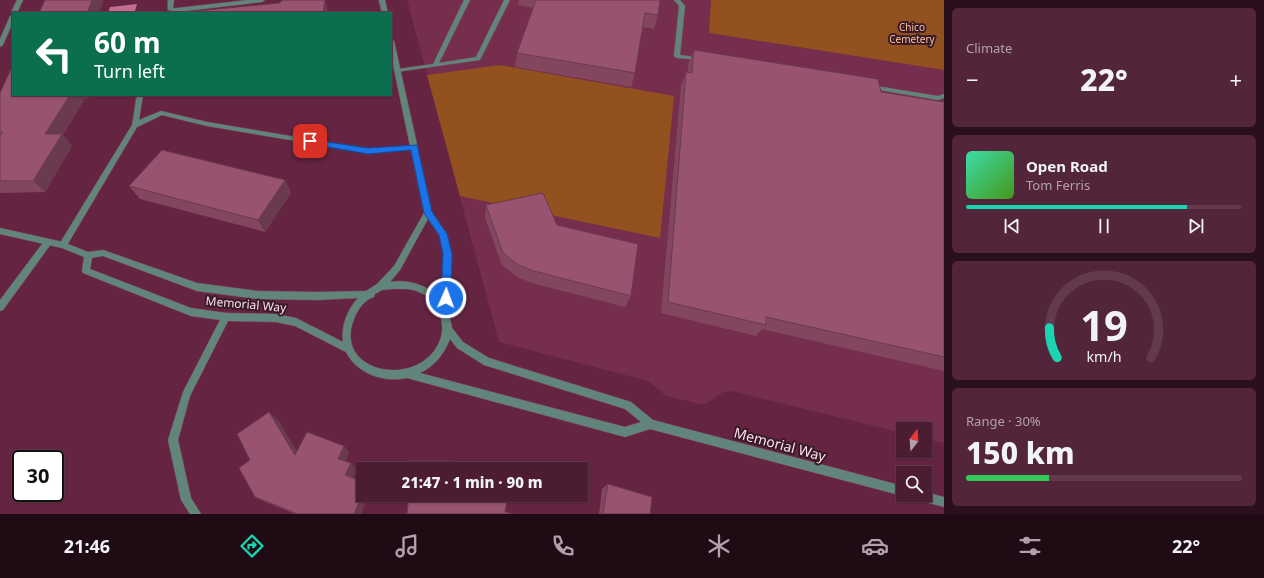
<!DOCTYPE html>
<html lang="en">
<head>
<meta charset="utf-8">
<style>
  :root { --surface:#4c1c32; --page:#53253a; --text:#f1f3f6; --muted:#b2a1ac; --line:#633a4d; --accent:#1bd5b1 }
  body { margin:0; font-family:"Noto Sans",sans-serif; background:var(--page); color:var(--text); height:100vh; display:flex; flex-direction:column; font-size:15px; white-space:nowrap }
  * { box-sizing:border-box; margin:0 }
  p { font-size:13px; color:var(--muted) }
  .icon { flex:none; width:22px; height:22px; fill:none; stroke:currentColor; stroke-width:2; stroke-linecap:round; stroke-linejoin:round }
  .map { position:relative; flex:1; overflow:hidden }
  .side { display:flex; flex-direction:column; gap:8px; padding:8px; background:#2a0f1c; width:320px }
  .side>* { flex:none }
  .top-card { position:absolute; left:12px; top:12px; width:380px; height:84px; border-radius:0px; box-shadow:0 1px 3px #0004,0 0 0 1px var(--line); background:#0b6e4f; color:#fff; overflow:hidden }
  .needle { width:26px; rotate:17deg }
  .buttons { position:absolute; left:896px; top:422px; display:grid; gap:8px }
  .buttons a { display:grid; place-items:center; width:36px; height:36px; border-radius:0px; background:var(--surface); box-shadow:0 1px 3px #0004,0 0 0 1px var(--line); font-size:20px }
  .speed { position:absolute; left:12px; top:450px; display:flex; gap:8px; font-size:20px; font-weight:700; text-align:center }
  .speed>* { display:grid; place-content:center; width:52px; height:52px; border-radius:50%; background:var(--surface); box-shadow:0 1px 3px #0004,0 0 0 1px var(--line); line-height:1 }
  .speed .limit { border:2px solid #111; border-radius:6px; background:#fff; color:#111 }
  .pin { position:absolute; display:grid; place-items:center; width:34px; height:34px; color:#fff; margin:-17px; border-radius:8px; box-shadow:0 2px 6px #0006 }
  .me { position:absolute; width:44px; margin:-22px; rotate:2deg; stroke-linejoin:round; filter:drop-shadow(0 0 3px #0008) }
  .turn { display:flex; align-items:center; gap:14px; height:84px; padding:0 16px; font-size:18px }
  .turn .icon { width:52px; height:52px; stroke-width:2.5 }
  .turn b { display:block; font-size:28px; line-height:34px }
  .big { font-size:30px; font-weight:800; line-height:1.1 }
  .side .widget { flex:1; display:flex; flex-direction:column; justify-content:center; gap:6px; min-width:0; padding:0 14px; border-radius:6px; background:var(--page) }
  .side .dial { align-items:center; gap:0 }
  .dial svg { height:104px; overflow:visible; fill:none; stroke:var(--line); stroke-width:7; stroke-linecap:round; text-anchor:middle }
  .dial text { fill:var(--text); stroke:none }
  .song { display:flex; align-items:center; gap:12px }
  .cover { width:48px; height:48px; border-radius:6px; background:linear-gradient(135deg,hsl(160 70% 55%),hsl(100 70% 35%)) }
  .played { height:4px; border-radius:2px; background:linear-gradient(90deg,var(--accent) 80%,var(--line) 80%) }
  .keys { display:flex; justify-content:space-around; direction:ltr }
  .heat { display:flex; justify-content:space-between; align-items:center; font-size:22px; direction:ltr }
  .charge { height:6px; border-radius:3px; background:linear-gradient(90deg,#34c759 30%,var(--line) 0) }
  .trip { position:absolute; left:356px; top:462px; width:232px; height:40px; border-radius:0px; background:var(--surface); box-shadow:0 1px 3px #0004,0 0 0 1px var(--line); font-weight:800; line-height:40px; text-align:center }
  .menu { display:flex; height:64px; justify-content:space-around; align-items:center; background:#1e0b14; color:var(--muted) }
  .menu .icon { width:28px; height:28px }
  .menu .current { color:var(--accent) }
  .menu b { font-size:18px; color:var(--text) }
  main { display:flex; flex:1; min-height:0 }
  .map>svg:first-child { display:block }
  .built { fill:#752e4e }
  .green { fill:#92511e }
  .water { fill:#c36e91 }
  .lines { fill:none; stroke-linecap:round; stroke-linejoin:round }
  .service-casing { stroke:#804660; stroke-width:1 }
  .minor-casing { stroke:#804660; stroke-width:1 }
  .service { fill:#61857a; fill-rule:evenodd }
  .minor { fill:#61857a; fill-rule:evenodd }
  .wall { fill:#82475f }
  .shaded-wall { fill:#6a3a4e }
  .building { fill:#97536f; stroke:#6a3a4e }
  .route { fill:#1a73e8; stroke:#114b97 }
  .labels { text-anchor:middle; dominant-baseline:central; stroke-width:4; stroke-linejoin:round; paint-order:stroke }
  .far-park-label { font-size:10px; fill:#fdc199; stroke:#381b28 }
  .street-label { font-size:12px; fill:#fddde8; stroke:#381b28 }
  .near-street-label { font-size:14px; fill:#fddde8; stroke:#381b28 }
</style>
</head>
<body>
<main>
<div class="map">
<svg width="944" height="514" viewBox="0 0 944 514">
  <rect width="100%" height="100%" fill="#652542"/>
  <path class="built" d="M407,0H711L709,33L944,70V443L925,439V429H903V433L731,391L723,392L706,404H700L666,396L648,381L499,342Z"/>
  <g class="green">
    <path d="M711,0H944V70L709,33Z"/>
    <path d="M500,65L674,96L660,238L460,196L427,75Z"/>
  </g>
  <path class="water" d="M137,4L135,11L108,13L110,7Z"/>
  <g class="lines">
    <g class="service-casing">
      <g id="service">
        <path d="M168,0H174L173,8H177L248,0H265L262,2L177,12L168,10Z"/>
        <path d="M464,0H470L439,63L476,57L504,0H510L480,60L396,72V70L398,69L433,64Z"/>
        <path d="M674,0H680L685,6L680,55L702,58V60L677,58L674,56L679,6Z"/>
        <path d="M870,85L938,96L944,94V98L938,100L868,88V86Z"/>
        <path d="M137,95H143L139,120L161,111L207,122L368,149L414,145L417,147L414,149L368,153L207,126L162,115L137,127L66,247H60L59,245L60,243L132,125Z"/>
        <path d="M48,239L51,240L52,242L51,244L3,310L0,311V300L45,240Z"/>
      </g>
    </g>
    <g class="minor-casing">
      <g id="minor">
        <path d="M17,0H23L17,13H13V22L3,45L0,47V39L10,16L13,14L11,13Z"/>
        <path d="M379,0H385L388,13H382Z"/>
        <path d="M391,39L394,41L432,212L447,234L452,254L449,314L452,328L463,342L489,358L631,402L653,420L903,486V495H906L903,496L650,429L625,437L407,378C384,383 357,374 346,352L295,326L276,322L228,321L190,396L178,440L191,498L201,514H190L181,500L168,440L183,392L220,320L191,316L83,273L82,271L84,257L62,248L0,234V228L63,242L88,252L103,250L197,283L258,291L317,292L366,291L377,284L394,266L424,213L391,55ZM428,219L439,235L444,254L441,300C429,285 409,279 390,282L400,270ZM103,256L197,291L258,299L317,300L358,298C347,310 341,326 343,342L296,318L276,314L226,313L191,308L90,269L92,258ZM392,289C401,289 411,288 419,292C437,299 447,323 440,340C421,390 332,374 354,319C358,309 364,300 374,297L375,294L382,290ZM450,339L457,348L484,365L625,409L641,422L625,427L420,373C435,366 444,354 450,339Z"/>
        <path d="M925,492L944,497V507L914,499L913,495H925Z"/>
      </g>
    </g>
    <use href="#service" class="service"/>
    <use href="#minor" class="minor"/>
  </g>
  <g class="wall">
    <path d="M519,0H660L658,15L654,29L643,27L635,73L631,87L515,67L517,53L534,8L518,5Z"/>
    <path d="M694,50L881,92L944,102V371L762,329L756,336L661,313L681,86L686,72H688V64Z"/>
    <path d="M0,93L13,95H107L85,98L63,135L72,146L45,192L0,193Z"/>
    <path d="M285,180L291,193L265,232L140,199L129,186Z"/>
    <path d="M486,205L557,225L631,296L625,307L532,283L517,277L502,265L485,218Z"/>
    <path d="M278,420L297,452L344,446L349,453L345,461L356,470L352,478L361,514H295L265,502L255,497Z"/>
    <path d="M608,484L650,514H599L602,489Z"/>
  </g>
  <g class="shaded-wall">
    <path d="M92,0H104L99,13H87Z"/>
    <path d="M325,0L329,13H323Z"/>
    <path d="M70,95H83L85,98L63,135L72,146L45,192L33,181L45,134Z"/>
    <path d="M285,180L291,193L265,232L258,220Z"/>
    <path d="M269,412L278,420L303,461L295,455Z"/>
    <path d="M344,446L349,453L344,465L338,459Z"/>
    <path d="M351,463L356,470L351,481L345,475Z"/>
    <path d="M363,493V495H369L361,514H354Z"/>
  </g>
  <g class="building">
    <path d="M45,0H92L87,13H39Z"/>
    <path d="M283,0H325L323,13H195L196,11L279,3Z"/>
    <path d="M536,0H660L658,15L645,13L635,73L517,53Z"/>
    <path d="M694,50L878,79L881,92L944,102V357L766,317V325L668,302L686,72L692,73Z"/>
    <path d="M11,69H13V95H70L45,134H62L33,181H0V136L3,132H0V93Z"/>
    <path d="M162,150L285,180L258,220L129,186Z"/>
    <path d="M543,193L557,225L638,244L631,296L534,271L518,265L503,253L486,205Z"/>
    <path d="M269,412L295,455L307,432L344,446L338,459L351,463L345,475L363,482V493L354,514H298L255,497L239,468L250,460L237,434Z"/>
    <rect x="411" y="461" width="40" height="8"/>
    <path d="M608,484L652,497L650,514H603Z"/>
    <path d="M409,495H508L505,512L514,514H407Z"/>
  </g>
  <path class="route" d="M307,139L368,148L417,145L432,212L447,234L452,254L451,298L449,301L446,302L443,301L441,298L443,254L439,235L424,213L411,150L368,154L310,144L307,143Z"/>
  <g class="labels">
    <g class="far-park-label">
      <text x="912" y="27">Chico<tspan x="912" dy="12">Cemetery</tspan></text>
    </g>
    <g class="street-label">
      <text transform="translate(246 304) rotate(5)">Memorial Way</text>
    </g>
    <g class="near-street-label">
      <text transform="translate(780 444) rotate(15)">Memorial Way</text>
    </g>
  </g>
</svg>
<div class="buttons">
<a><svg class="needle" viewBox="-14 -14 28 28"><path d="M0-13l5 13h-10z" fill="#e53935"/><path d="M0 13l5-13h-10z" fill="#b2a1ac"/></svg></a>
<a><svg class="icon" aria-label="search" viewBox="0 0 24 24"><circle cx="10" cy="10" r="6"/><path d="M15 15l6 6"/></svg></a>
</div>
<div class="speed"><div class="limit">30</div></div>
<div class="pin" style="left:310px;top:141px;background:#d93025"><svg class="icon" aria-label="arrive" viewBox="0 0 24 24"><path d="M6 21V4h12l-3 4 3 4H6"/></svg></div>
<svg class="me" style="left:446px;top:298px" viewBox="-20 -20 40 40"><circle r="17" fill="#1a73e8" stroke="#fff" stroke-width="3"/><path d="M0-11L8 9 0 5-8 9z" fill="#fff"/></svg>
<div class="trip">21:47 · 1 min · 90 m</div>
<div class="top-card">
<div class="turn"><svg class="icon" aria-label="left" viewBox="0 0 24 24"><path d="M17 20v-9H6M10 6l-5 5 5 5"/></svg><div><b>60 m</b>Turn left</div></div>
</div>
</div>
<section class="side">
<div class="widget"><p>Climate</p>
<div class="heat"><a>−</a><b class="big">22°</b><a>+</a></div>
</div>
<div class="widget">
<div class="song"><i class="cover"></i><div><b>Open Road</b><p>Tom Ferris</p></div></div>
<div class="played"></div>
<div class="keys"><svg class="icon" aria-label="previous" viewBox="0 0 24 24"><path d="M18 5L8 12l10 7zM5 5v14"/></svg><svg class="icon" aria-label="pause" viewBox="0 0 24 24"><path d="M8 5v14M16 5v14"/></svg><svg class="icon" aria-label="next" viewBox="0 0 24 24"><path d="M6 5l10 7-10 7zM19 5v14"/></svg></div>
</div>
<div class="widget dial"><svg viewBox="0 0 100 80">
<path d="M14 69A42 42 0 1 1 86 69"/>
<path d="M14 69A42 42 0 0 1 8 46" stroke="#1bd5b1"/>
<text x="50" y="56" font-size="32" font-weight="700">19</text>
<text x="50" y="72" font-size="11">km/h</text>
</svg></div>
<div class="widget"><p>Range · 30%</p><b class="big">150 km</b><div class="charge"></div></div>
</section>
</main>
<nav class="menu">
<b>21:46</b>
<svg class="icon current" aria-label="directions" viewBox="0 0 24 24"><path d="M12 3l9 9-9 9-9-9zM9 14v-3h6M13 9l2 2-2 2"/></svg>
<svg class="icon" aria-label="music" viewBox="0 0 24 24"><path d="M9 18V5l10-2v13"/><circle cx="6" cy="18" r="3"/><circle cx="16" cy="16" r="3"/></svg>
<svg class="icon" aria-label="phone" viewBox="0 0 24 24"><path d="M5 4h4l2 5-3 2q2 4 5 5l2-3 5 2v4C11 20 4 13 5 4z"/></svg>
<svg class="icon" aria-label="climate" viewBox="0 0 24 24"><path d="M12 3v18M4 7l16 10M4 17L20 7"/></svg>
<svg class="icon" aria-label="car" viewBox="0 0 24 24"><path d="M5 17H2v-5l4-1 3-4h7l3 4 3 1v5h-3M9 17h6M6 11h13"/><circle cx="7" cy="17" r="2"/><circle cx="17" cy="17" r="2"/></svg>
<svg class="icon" aria-label="filters" viewBox="0 0 24 24"><path d="M4 7h16M4 17h16"/><circle cx="9" cy="7" r="2"/><circle cx="15" cy="17" r="2"/></svg>
<b>22°</b>
</nav>
</body>
</html>
